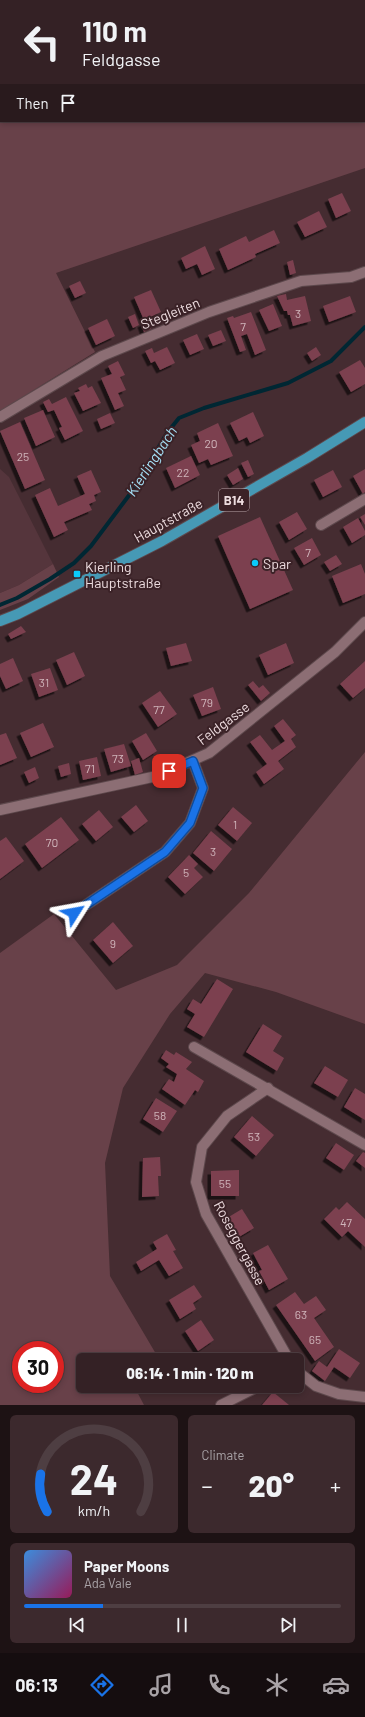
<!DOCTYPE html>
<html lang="en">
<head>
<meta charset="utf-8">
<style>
  :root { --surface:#342125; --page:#3c292d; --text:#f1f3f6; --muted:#a9a3a7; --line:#4e3e42; --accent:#1a73e8 }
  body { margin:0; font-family:Barlow,sans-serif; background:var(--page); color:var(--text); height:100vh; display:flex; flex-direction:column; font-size:15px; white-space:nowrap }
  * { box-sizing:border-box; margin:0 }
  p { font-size:13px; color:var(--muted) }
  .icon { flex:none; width:22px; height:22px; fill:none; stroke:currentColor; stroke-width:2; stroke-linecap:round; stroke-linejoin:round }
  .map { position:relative; height:1405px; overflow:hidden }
  .drawer { display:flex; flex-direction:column; gap:10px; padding:10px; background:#1d1214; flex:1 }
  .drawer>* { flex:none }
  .guide { position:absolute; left:0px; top:0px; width:365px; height:122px; box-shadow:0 2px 6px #0003,0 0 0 1px var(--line); background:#342125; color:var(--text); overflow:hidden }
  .speed { position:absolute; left:12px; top:1341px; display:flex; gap:8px; font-size:20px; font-weight:700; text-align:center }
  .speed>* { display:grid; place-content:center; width:52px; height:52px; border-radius:50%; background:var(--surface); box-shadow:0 2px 6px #0003,0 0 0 1px var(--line); line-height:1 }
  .speed .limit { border:6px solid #d22; background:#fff; color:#111 }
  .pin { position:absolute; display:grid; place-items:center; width:34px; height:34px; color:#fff; margin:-17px; border-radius:8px; box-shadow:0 2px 6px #0006 }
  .me { position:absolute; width:44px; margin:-22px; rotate:56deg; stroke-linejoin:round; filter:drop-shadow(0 0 3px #0008) }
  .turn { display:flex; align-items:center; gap:14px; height:84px; padding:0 16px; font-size:18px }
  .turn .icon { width:52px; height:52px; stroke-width:2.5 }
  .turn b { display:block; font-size:28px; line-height:34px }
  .then { display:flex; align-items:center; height:38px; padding:0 16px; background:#0003; gap:8px; font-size:15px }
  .big { font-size:30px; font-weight:800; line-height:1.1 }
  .drawer .tile { flex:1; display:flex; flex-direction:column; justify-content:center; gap:6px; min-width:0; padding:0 14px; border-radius:6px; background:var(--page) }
  .drawer .dial { align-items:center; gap:0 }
  .dial svg { height:104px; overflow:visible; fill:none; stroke:var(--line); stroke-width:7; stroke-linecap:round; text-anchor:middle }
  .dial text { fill:var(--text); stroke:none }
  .song { display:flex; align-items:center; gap:12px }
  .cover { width:48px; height:48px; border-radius:6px; background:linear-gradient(135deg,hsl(210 70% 55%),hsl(330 70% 35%)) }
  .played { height:4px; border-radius:2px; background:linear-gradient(90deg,var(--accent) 25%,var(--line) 25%) }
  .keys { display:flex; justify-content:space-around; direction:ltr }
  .heat { display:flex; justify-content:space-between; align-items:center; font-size:22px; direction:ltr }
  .drawer .tiles { flex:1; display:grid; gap:10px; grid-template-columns:1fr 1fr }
  .tile:last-child { grid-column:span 2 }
  .trip { position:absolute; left:76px; top:1353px; width:228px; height:40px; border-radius:6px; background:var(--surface); box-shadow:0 2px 6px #0003,0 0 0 1px var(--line); font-weight:800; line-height:40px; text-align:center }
  .menu { display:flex; height:64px; justify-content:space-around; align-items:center; background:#150d0f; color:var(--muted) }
  .menu .icon { width:28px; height:28px }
  .menu .active { color:var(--accent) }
  .menu b { font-size:18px; color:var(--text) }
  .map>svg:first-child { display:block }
  .built { fill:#55353c }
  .green { fill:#684149; fill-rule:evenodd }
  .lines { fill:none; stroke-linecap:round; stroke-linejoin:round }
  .stream { stroke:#002733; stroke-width:4 }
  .building { fill:#7b414f; filter:url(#shadow) }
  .minor-casing { stroke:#5d484c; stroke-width:12 }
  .major-casing { stroke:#5d484c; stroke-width:12 }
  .minor { stroke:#8c6e74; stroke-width:10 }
  .major { stroke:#4699b5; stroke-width:10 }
  .route-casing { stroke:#114b97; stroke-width:10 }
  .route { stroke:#1a73e8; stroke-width:7 }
  .poi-dot { fill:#0acafa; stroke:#3b2227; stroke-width:1.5 }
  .labels { text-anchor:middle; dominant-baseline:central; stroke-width:4; stroke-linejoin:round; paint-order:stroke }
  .number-label { font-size:12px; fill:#d0b5bb }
  .shield { fill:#3b2227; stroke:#b8a4a8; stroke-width:1 }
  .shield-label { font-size:13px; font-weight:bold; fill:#eddcdf }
  .street-label { font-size:14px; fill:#eddcdf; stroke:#3b2227 }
  .poi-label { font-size:14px; fill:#eddcdf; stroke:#3b2227; text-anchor:start }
  .water-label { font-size:15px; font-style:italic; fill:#a6e1f7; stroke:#3b2227 }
</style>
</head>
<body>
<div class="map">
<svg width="365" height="1405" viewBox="0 0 365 1405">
  <defs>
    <filter id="shadow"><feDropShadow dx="-3.5" dy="3.5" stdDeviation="0" flood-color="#0009"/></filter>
  </defs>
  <rect width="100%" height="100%" fill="#452c31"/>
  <path class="built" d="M0,469L9,477L53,564L19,585L0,593Z"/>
  <g class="green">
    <path d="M0,0H365V168L56,273L95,352L0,411ZM1,1H364V121H1Z"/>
    <path d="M53,564L59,577L28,599L0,610V593L19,585Z"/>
    <path d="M365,752V1024L276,992L205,973L170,1014L123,1088L105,1163L110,1276L159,1359L83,1360V1386H134L144,1405H0V953L54,914L116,990L177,965L249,893ZM21,1350H55V1384H21Z"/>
  </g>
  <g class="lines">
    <path class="stream" d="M0,605L17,598L50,579L74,563L91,546L133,490L167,433L179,418L204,408L288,383L331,361L365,327"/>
  </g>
  <g class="building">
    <path d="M342,193L351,211L336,218L328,199Z"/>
    <path d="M319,211L327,227L305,237L297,222Z"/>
    <path d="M274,230L280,243L255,254L256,257L228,270L219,249L246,236L249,242Z"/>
    <path d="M205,246L215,269L202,275L197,264L186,269L181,258Z"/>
    <path d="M293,260L296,273L290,275L287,262Z"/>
    <path d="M80,281L86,293L75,298L69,286Z"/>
    <path d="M151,290L161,312L144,320L134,297Z"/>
    <path d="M286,294L287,300L305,296L311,321L293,326L290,315H288L287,311H284L277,296Z"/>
    <path d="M350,296L356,312L329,322L323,306Z"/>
    <path d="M273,304L282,326L269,331L259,310Z"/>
    <path d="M251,312L266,350L255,355L247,334L241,336L246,350L240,352L227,318L233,316L234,318Z"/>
    <path d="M135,314L139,325L133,328L128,317Z"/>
    <path d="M107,319L115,336L96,345L88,328Z"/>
    <path d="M147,321L151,329L144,332L141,324Z"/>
    <path d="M221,330L226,341L213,346L208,335Z"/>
    <path d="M197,334L204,349L190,355L183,340Z"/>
    <path d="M167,347L175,363L160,370L155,361L151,363L145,351L152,348L154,353Z"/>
    <path d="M316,347L321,355L312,361L307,353Z"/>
    <path d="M360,360L365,368V384L351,392L339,372Z"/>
    <path d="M118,361L125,375L120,377L126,390L118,393L124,406L115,410L101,378L112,374L108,366Z"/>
    <path d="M86,384L88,388L92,386L101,403L83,411L74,393L80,391L78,388Z"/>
    <path d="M66,397L83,431L65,440L59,428L62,427L54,410L48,412L43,402L49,399L52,404Z"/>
    <path d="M43,410L55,437L36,446L24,418Z"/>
    <path d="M253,412L264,436L250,443L247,437L239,441L230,423Z"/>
    <path d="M110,413L115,423L101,429L97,419Z"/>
    <path d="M20,422L45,480L25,489L0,431Z"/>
    <path d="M218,423L233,456L211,465L208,459L199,463L191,445L200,441L197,433Z"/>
    <path d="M191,456L200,475L175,488L166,468Z"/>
    <path d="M248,460L254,474L248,477L241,463Z"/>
    <path d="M238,468L243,479L233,485L227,475Z"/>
    <path d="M365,469V492L363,494L353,476Z"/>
    <path d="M91,470L101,492L94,495L96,501L89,504L92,510L64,522L68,530L54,537L35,495L50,488L58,506L85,494L77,476Z"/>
    <path d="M333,470L342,487L323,497L314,480Z"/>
    <path d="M297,512L307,529L289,540L279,522Z"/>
    <path d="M365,514V525L360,517Z"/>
    <path d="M260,517L293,590L250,609L218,536Z"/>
    <path d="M358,518L365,531V535L352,543L343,527Z"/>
    <path d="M312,538L321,555L304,565L294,548Z"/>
    <path d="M336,555L342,564L330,571L324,562Z"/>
    <path d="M361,564L365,574V594L343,603L332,576Z"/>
    <path d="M21,626L26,632L11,639L8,634Z"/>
    <path d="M186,643L192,661L171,666L166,648Z"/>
    <path d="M286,643L294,663L268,675L259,655Z"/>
    <path d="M74,652L85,676L67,685L56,660Z"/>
    <path d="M13,658L23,681L6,689L0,676V664Z"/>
    <path d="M365,661V688L353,698L340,684Z"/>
    <path d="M50,668L58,690L39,697L31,674Z"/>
    <path d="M253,681L259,688L263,685L270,693L261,701L248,685Z"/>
    <path d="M213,687L221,709L202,716L193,695Z"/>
    <path d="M160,691L177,714L158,727L142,703Z"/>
    <path d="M283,719L296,735L291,739L296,747L278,761L284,769L264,784L256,772L267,764L250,742L260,735L272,750L285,741L274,726Z"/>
    <path d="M43,723L54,747L31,757L20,733Z"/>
    <path d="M6,733L17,758L0,765V735Z"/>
    <path d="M146,733L157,751L143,760L132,741Z"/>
    <path d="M124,744L131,766L111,772L104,749Z"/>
    <path d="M97,757L101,776L83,780L79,761Z"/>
    <path d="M139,758L143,772L135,775L131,761Z"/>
    <path d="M69,763L71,774L61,777L58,766Z"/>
    <path d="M35,767L39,778L29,783L24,772Z"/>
    <path d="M136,805L148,821L134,832L121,817Z"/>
    <path d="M233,807L252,823L237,841L218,825Z"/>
    <path d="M99,810L113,827L96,841L82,824Z"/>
    <path d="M61,817L79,840L42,868L25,844Z"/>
    <path d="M211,831L232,849L214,871L193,853Z"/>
    <path d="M6,837L24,861L0,879V841Z"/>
    <path d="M189,855L198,864L194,868L203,877L185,894L168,877Z"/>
    <path d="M113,922L133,946L113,963L93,940Z"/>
    <path d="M217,979L233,989L204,1037L187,1027L195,1014L187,1009L193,999L201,1004Z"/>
    <path d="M263,1024L282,1036L273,1051L284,1058L277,1071L246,1052Z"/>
    <path d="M166,1050L174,1055L176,1052L192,1062L186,1069L204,1081L198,1092L195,1090L185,1105L162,1089L169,1079L174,1082L177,1074L166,1067L169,1064L161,1058Z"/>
    <path d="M325,1066L348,1080L338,1097L314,1083Z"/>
    <path d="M355,1088L365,1094V1120L344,1107Z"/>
    <path d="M156,1098L177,1111L163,1132L143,1119Z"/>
    <path d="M252,1116L274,1135L256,1156L234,1137Z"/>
    <path d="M336,1143L354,1155L344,1170L326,1158Z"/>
    <path d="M363,1152L365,1153V1168L356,1161Z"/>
    <path d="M160,1157L161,1176H158L159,1196L142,1197L143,1158Z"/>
    <path d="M239,1170V1196H211V1171Z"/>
    <path d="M347,1202L365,1219V1247L348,1231L342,1237L324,1219L336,1207L339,1210Z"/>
    <path d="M242,1209L254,1228L239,1237L227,1218Z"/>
    <path d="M167,1234L176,1250L173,1251L183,1268L169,1276L159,1260L141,1271L136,1262L157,1249L153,1242Z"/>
    <path d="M268,1245L288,1279L269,1290L259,1271L262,1270L253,1253Z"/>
    <path d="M194,1285L202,1297L193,1303L196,1309L180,1319L169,1300Z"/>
    <path d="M295,1292L304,1304L316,1296L326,1310L314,1318L334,1347L315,1361L276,1305Z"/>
    <path d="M201,1320L214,1340L198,1351L185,1331Z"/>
    <path d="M339,1349L360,1363L350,1378L334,1367L325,1381L312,1371L319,1361L327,1367Z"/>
    <path d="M214,1355L217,1360H205Z"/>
    <path d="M273,1392L289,1405H262Z"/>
  </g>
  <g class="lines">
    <g class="minor-casing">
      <g id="minor">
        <path d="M0,417L102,356L209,312L301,281L351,277L365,272"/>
        <path d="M321,525L365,499"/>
        <path d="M0,810L157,776L209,753L335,652L365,622"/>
        <path d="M74,913L165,852L190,823L203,788L193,761"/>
        <path d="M194,1047L365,1145"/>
        <path d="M268,1088L227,1116L202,1147L196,1182L206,1214L289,1360"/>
        <path d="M297,1371L316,1386L339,1394L365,1397"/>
        <path d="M221,1405L259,1386"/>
      </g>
    </g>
    <g class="major-casing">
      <path id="major" d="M0,621L18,614L162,541L307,458L365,422"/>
    </g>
    <use href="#minor" class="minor"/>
    <use href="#major" class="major"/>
  </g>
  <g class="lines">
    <g class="route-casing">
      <path id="route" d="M74,913L165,852L190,823L203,788L193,761L169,771"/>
    </g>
    <use href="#route" class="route"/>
  </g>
  <g class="poi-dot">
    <circle cx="255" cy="563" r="4"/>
    <rect x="73" y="570" width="8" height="8" rx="2"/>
  </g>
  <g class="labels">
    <g class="number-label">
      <text x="298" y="313">3</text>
      <text x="243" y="326">7</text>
      <text x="211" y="443">20</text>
      <text x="23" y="456">25</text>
      <text x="183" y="472">22</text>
      <text x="308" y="552">7</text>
      <text x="44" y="682">31</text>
      <text x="207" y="702">79</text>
      <text x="159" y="709">77</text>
      <text x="118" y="758">73</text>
      <text x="90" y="768">71</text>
      <text x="235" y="824">1</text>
      <text x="52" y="842">70</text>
      <text x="213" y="851">3</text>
      <text x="186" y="872">5</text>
      <text x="113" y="943">9</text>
      <text x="160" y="1115">58</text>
      <text x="254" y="1136">53</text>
      <text x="225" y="1183">55</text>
      <text x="346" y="1222">47</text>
      <text x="301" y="1314">63</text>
      <text x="315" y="1339">65</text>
    </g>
    <rect class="shield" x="219" y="489" width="30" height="22" rx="3"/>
    <g class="shield-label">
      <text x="234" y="500">B14</text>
    </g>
    <g class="street-label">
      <text transform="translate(170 313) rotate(-22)">Stegleiten</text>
      <text transform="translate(168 520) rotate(-29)">Hauptstraße</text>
      <text transform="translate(223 723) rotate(-37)">Feldgasse</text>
      <text transform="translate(240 1243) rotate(62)">Roseggergasse</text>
    </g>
    <g class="poi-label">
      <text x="263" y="563">Spar</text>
      <text x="85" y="566">Kierling<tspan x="85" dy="16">Hauptstraße</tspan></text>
    </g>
    <g class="water-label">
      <text transform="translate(151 461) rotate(-57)">Kierlingbach</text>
    </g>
  </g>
</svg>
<div class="speed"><div class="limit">30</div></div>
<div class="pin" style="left:169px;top:771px;background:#d93025"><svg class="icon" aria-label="arrive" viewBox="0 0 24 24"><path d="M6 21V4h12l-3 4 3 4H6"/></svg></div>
<svg class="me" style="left:74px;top:913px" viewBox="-20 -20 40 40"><path d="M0-17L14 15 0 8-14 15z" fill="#1a73e8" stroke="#fff" stroke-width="4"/></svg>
<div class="trip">06:14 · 1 min · 120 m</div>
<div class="guide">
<div class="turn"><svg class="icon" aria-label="left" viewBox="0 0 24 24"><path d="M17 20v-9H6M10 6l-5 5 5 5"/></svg><div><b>110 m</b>Feldgasse</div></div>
<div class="then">Then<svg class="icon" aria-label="arrive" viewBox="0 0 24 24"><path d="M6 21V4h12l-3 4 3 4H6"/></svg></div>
</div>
</div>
<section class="drawer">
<div class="tiles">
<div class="tile dial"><svg viewBox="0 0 100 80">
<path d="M14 69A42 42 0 1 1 86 69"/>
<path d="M14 69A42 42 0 0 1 9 40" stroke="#1a73e8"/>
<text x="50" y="56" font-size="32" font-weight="700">24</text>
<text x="50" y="72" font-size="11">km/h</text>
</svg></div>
<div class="tile"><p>Climate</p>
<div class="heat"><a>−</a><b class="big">20°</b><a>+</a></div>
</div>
<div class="tile">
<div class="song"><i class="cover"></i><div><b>Paper Moons</b><p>Ada Vale</p></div></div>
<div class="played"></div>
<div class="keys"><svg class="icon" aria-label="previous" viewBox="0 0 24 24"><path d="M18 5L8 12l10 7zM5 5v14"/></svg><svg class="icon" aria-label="pause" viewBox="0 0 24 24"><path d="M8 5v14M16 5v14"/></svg><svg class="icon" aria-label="next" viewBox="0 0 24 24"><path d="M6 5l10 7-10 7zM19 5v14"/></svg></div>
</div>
</div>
</section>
<nav class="menu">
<b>06:13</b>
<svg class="icon active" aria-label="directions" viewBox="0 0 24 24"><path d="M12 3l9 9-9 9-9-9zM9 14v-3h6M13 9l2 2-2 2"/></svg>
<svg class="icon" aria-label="music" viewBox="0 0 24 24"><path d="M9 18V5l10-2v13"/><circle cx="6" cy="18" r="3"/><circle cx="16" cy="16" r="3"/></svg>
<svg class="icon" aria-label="phone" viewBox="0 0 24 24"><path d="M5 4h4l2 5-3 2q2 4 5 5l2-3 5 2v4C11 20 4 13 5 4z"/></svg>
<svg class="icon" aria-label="climate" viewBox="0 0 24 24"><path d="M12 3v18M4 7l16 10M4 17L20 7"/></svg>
<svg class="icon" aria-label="car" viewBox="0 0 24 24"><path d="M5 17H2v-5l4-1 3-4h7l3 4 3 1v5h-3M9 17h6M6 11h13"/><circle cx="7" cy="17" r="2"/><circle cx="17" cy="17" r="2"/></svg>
</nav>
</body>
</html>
